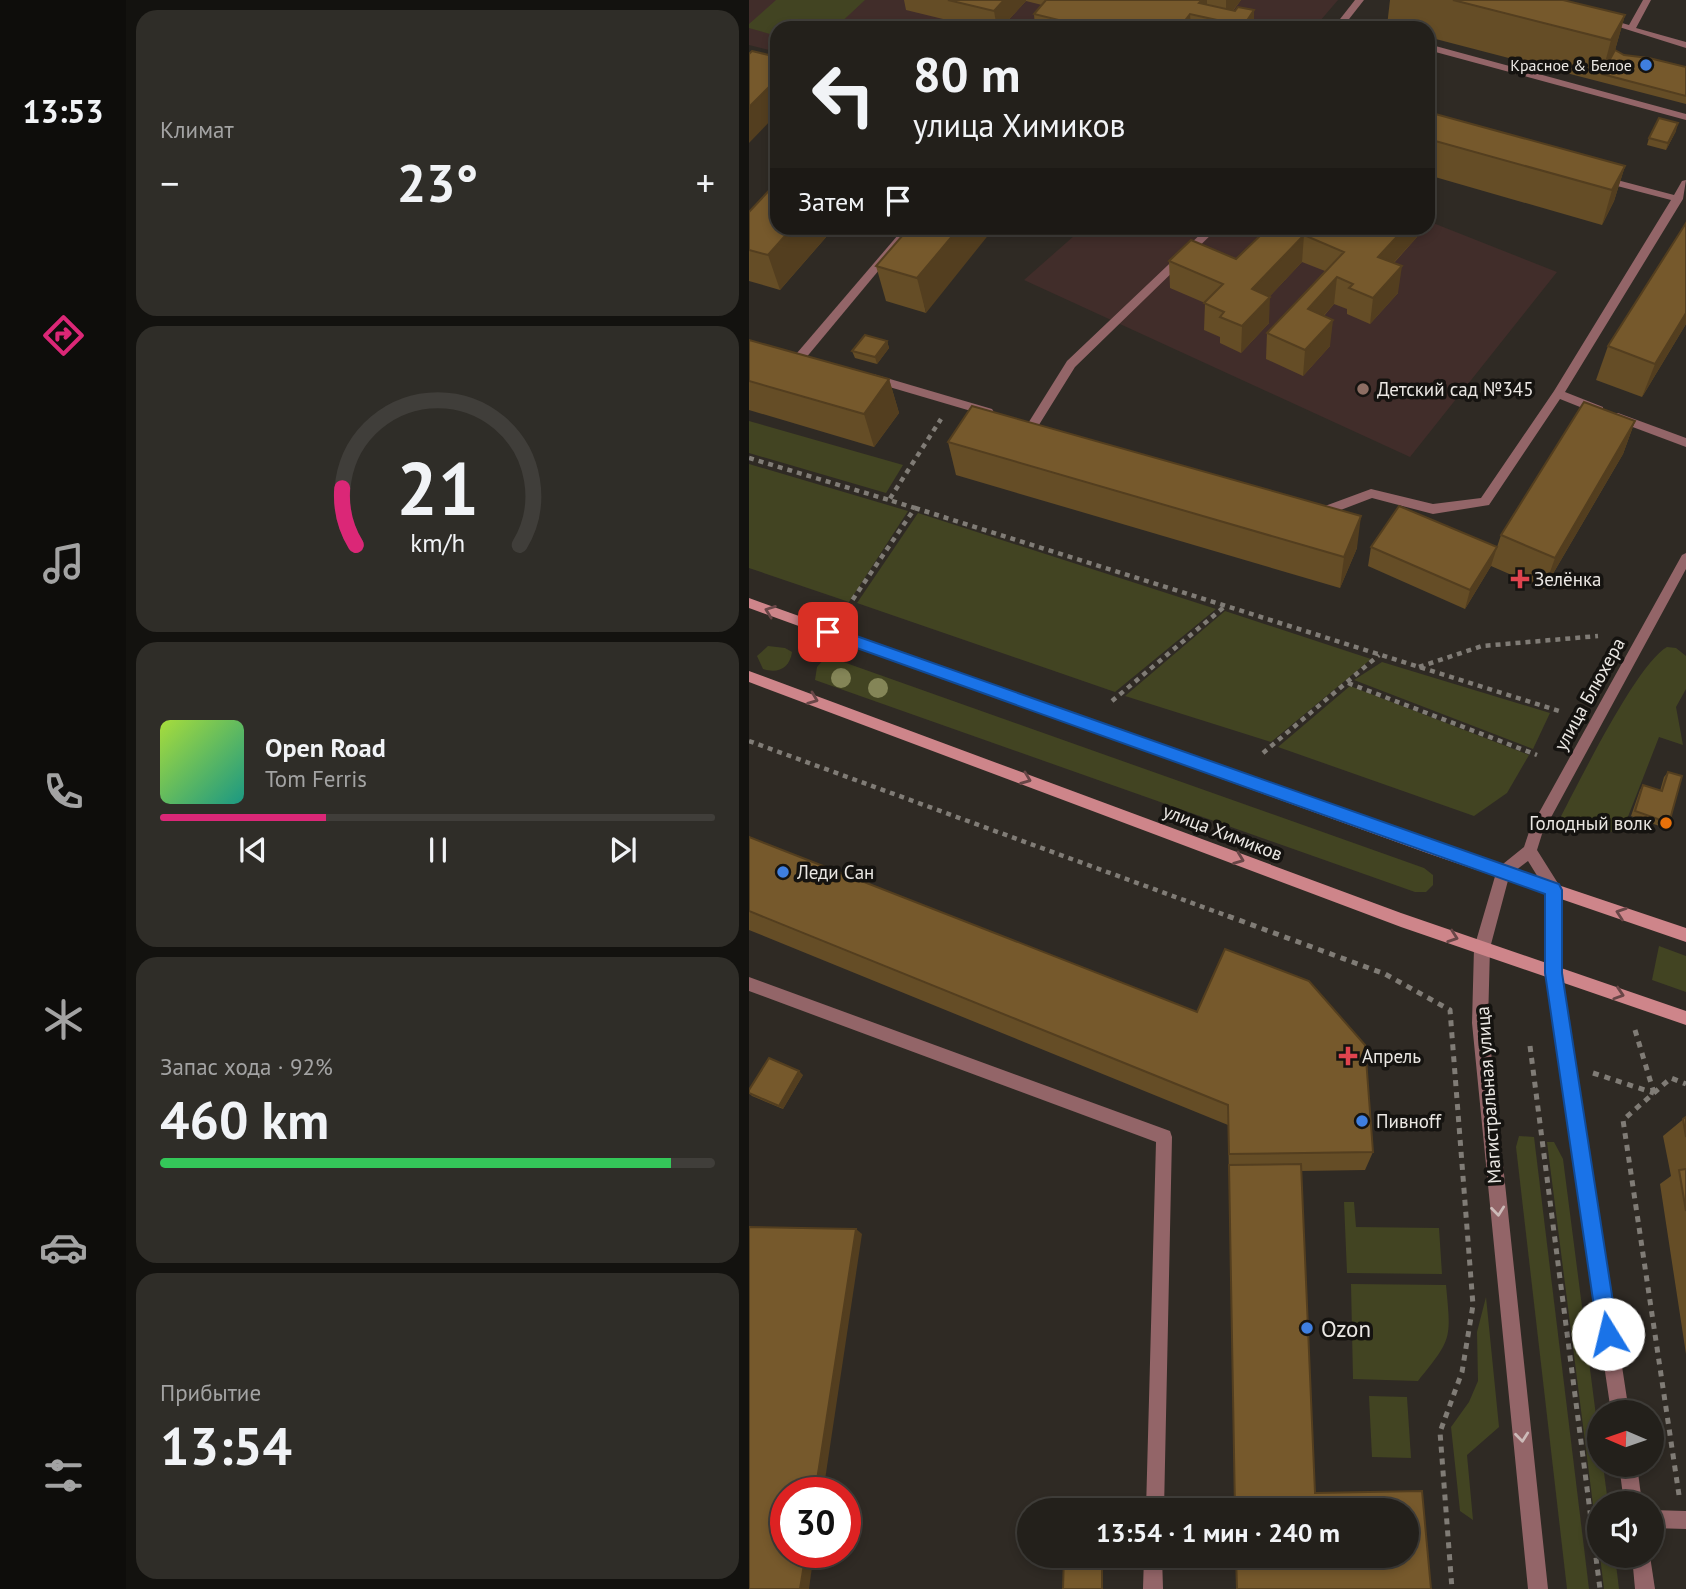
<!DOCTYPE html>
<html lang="ru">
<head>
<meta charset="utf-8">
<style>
  :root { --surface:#23201b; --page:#2f2d28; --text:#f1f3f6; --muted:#a3a3a3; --line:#403e3a; --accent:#db2777 }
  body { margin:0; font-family:"PT Sans",sans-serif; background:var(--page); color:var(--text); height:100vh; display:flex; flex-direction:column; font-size:26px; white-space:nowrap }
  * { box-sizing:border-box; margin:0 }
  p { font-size:23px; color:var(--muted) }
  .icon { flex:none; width:38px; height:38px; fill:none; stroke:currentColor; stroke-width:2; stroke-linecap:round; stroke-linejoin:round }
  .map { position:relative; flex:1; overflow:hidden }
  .sheet { display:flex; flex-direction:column; gap:10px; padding:10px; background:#13120f; width:623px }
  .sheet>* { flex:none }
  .top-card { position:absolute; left:21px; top:21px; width:665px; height:214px; border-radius:21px; box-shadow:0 4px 10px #0003,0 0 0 2px var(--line); background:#23201b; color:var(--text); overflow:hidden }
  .needle { width:46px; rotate:272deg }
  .fabs { position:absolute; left:838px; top:1400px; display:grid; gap:14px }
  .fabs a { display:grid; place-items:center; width:77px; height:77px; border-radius:50%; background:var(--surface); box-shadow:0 4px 10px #0003,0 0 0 2px var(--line); font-size:35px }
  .speed { position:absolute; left:21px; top:1477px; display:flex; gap:14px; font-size:35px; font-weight:700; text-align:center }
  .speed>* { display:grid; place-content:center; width:91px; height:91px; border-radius:50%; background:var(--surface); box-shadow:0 4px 10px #0003,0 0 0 2px var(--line); line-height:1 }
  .speed .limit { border:10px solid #d22; background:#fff; color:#111 }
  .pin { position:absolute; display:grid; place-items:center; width:60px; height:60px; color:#fff; margin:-30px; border-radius:14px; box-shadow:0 4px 10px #0006 }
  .me { position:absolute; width:77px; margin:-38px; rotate:351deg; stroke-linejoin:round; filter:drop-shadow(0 0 5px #0008) }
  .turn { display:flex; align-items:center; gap:24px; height:147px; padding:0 28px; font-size:32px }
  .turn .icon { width:91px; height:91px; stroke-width:2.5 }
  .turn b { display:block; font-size:49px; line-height:60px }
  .then { display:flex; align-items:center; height:66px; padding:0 28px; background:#0003; gap:14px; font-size:26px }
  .big { font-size:52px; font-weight:700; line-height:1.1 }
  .sheet .widget { flex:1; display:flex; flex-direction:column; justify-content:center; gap:10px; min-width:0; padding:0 24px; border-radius:21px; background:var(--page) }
  .sheet .dial { align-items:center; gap:0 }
  .dial svg { height:182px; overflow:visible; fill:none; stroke:var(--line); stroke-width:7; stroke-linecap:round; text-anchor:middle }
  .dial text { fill:var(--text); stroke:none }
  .song { display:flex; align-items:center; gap:21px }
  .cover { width:84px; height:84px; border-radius:10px; background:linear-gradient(135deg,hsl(80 70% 55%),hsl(170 70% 35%)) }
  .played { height:7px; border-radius:4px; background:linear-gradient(90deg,var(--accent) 30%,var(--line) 30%) }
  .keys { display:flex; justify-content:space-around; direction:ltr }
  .heat { display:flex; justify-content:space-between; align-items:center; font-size:38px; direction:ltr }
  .charge { height:10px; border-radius:5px; background:linear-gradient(90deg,#34c759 92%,var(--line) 0) }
  .trip { position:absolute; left:268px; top:1498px; width:402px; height:70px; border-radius:35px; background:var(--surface); box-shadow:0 4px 10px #0003,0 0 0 2px var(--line); font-weight:700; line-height:70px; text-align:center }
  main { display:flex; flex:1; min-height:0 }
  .menu { display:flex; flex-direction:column; width:126px; justify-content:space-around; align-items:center; background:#0e0d0b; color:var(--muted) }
  .menu .icon { width:49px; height:49px }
  .menu .active { color:var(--accent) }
  .menu b { font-size:32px; color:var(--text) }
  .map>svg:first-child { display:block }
  .education { fill:#412d2a }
  .green { fill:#424422 }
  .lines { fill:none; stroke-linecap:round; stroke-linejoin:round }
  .path-far1 { stroke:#807c76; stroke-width:4.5; stroke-dasharray:5 5; stroke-linecap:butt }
  .path { stroke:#807c76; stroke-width:5; stroke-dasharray:6 6; stroke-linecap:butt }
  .service { fill:#936568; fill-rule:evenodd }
  .minor { fill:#936568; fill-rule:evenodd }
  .tertiary { fill:#936568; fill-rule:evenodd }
  .secondary { fill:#ce858a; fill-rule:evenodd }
  .tree { fill:#848557 }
  .wall { fill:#654d26 }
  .shaded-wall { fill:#533e1f }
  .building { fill:#76592c; stroke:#533e1f; stroke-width:2 }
  .oneway { stroke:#684647 }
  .oneway2 { stroke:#ccbab8 }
  .route { fill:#1a73e8; stroke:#114b97; stroke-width:2 }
  .shop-dot { fill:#3f7fe0; stroke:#151310; stroke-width:2.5 }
  .education-dot { fill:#8d6e63; stroke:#151310; stroke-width:2.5 }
  .health-dot { fill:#e0444e; stroke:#151310; stroke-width:2.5 }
  .food-dot { fill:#e8710a; stroke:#151310; stroke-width:2.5 }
  .labels { text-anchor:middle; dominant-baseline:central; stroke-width:7; stroke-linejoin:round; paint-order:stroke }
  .far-poi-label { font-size:16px; fill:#eae7e3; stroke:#151310; text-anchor:end }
  .poi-label { font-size:19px; fill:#eae7e3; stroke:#151310; text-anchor:start }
  .street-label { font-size:19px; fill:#eae7e3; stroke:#151310 }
  .near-poi-label { font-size:23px; fill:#eae7e3; stroke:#151310; text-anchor:start }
</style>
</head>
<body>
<main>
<nav class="menu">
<b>13:53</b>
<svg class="icon active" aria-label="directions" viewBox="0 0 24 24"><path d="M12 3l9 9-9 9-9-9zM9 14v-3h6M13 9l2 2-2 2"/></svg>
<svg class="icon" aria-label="music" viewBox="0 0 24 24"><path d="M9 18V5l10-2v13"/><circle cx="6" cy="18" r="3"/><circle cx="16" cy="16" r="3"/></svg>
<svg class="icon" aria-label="phone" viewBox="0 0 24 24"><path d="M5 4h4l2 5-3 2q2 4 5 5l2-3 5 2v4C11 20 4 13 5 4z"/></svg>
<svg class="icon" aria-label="climate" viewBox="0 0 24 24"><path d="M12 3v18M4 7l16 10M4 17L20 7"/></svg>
<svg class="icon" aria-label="car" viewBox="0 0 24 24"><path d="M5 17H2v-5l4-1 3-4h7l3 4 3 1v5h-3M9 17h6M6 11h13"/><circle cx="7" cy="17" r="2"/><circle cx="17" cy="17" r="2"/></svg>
<svg class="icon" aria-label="filters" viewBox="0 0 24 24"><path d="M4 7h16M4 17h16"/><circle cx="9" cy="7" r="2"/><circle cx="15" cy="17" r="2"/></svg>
</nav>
<section class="sheet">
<div class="widget"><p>Климат</p>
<div class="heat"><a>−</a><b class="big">23°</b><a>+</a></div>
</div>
<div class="widget dial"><svg viewBox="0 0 100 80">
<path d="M14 69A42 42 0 1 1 86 69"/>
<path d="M14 69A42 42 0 0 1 8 44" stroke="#db2777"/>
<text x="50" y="56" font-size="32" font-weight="700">21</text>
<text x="50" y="72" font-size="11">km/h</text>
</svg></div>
<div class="widget">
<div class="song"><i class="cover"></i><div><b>Open Road</b><p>Tom Ferris</p></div></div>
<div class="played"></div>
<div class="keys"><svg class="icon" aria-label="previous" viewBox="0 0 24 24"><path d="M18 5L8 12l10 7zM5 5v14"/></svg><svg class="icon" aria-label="pause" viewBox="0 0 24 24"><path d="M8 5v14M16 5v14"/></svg><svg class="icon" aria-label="next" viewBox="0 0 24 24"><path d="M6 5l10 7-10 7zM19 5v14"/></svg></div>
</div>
<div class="widget"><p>Запас хода · 92%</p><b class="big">460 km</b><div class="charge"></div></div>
<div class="widget"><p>Прибытие</p><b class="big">13:54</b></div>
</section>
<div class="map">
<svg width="937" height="1589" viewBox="0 0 937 1589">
  <rect width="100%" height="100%" fill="#2f2a24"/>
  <g class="education">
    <path d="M0,0H589L565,28H28V52L0,45Z"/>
    <path d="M679,221L808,272L661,457L275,280L334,228H679Z"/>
  </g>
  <g class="green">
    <path d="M27,0H116L86,28H28V36L0,28V24Z"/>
    <path d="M0,421L154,465L137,493L0,453Z"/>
    <path d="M0,464L159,511L100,602L0,568Z"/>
    <path d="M169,513L467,609L366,692L108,603Z"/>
    <path d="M476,611L622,659L522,742L376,696Z"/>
    <path d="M19,646L36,648L43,652C41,668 29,674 14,669L8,656Z"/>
    <path d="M918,647L927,648L937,656V689L927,707L934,745L910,737L873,832L805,830C825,792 887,664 918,647Z"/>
    <path d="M76,658H83L675,868L684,875V885L677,892H666L66,680L68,667Z"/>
    <path d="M633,662L801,713L784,749L605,680Z"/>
    <path d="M601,686L780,755L758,793L725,816L529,747Z"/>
    <path d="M910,946L937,956V992L903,980Z"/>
    <path d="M770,1136L785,1137L840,1589H818L767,1147Z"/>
    <path d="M798,1142H805L814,1159L850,1439V1465H854L859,1503H850V1552Z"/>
    <path d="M595,1202H605L607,1227L690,1228L693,1274L598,1273Z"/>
    <path d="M602,1284L697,1285C702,1339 704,1338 669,1381L604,1379Z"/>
    <path d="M737,1297L750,1427L718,1455L724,1520L711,1511L702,1427L720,1402L729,1381L728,1332Z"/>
    <path d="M620,1396L658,1397L662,1458L623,1457Z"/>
    <path d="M851,1556H866L870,1589H855Z"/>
  </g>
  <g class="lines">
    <g class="path-far1">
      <path d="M0,458L140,500"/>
      <path d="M166,508L810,711"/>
      <path d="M98,608L166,508L140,500L192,419"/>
      <path d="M670,667L733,646L849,636"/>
      <path d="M599,683L788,755"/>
      <path d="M363,701L475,607"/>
      <path d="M0,741L484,918"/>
      <path d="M514,753L630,655"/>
    </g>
    <g class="path">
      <path d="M479,916L636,974L701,1010L724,1305L713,1372L691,1432L703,1589"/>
      <path d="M886,1030L905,1093"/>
      <path d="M781,1046L851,1589"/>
      <path d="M844,1073L905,1093"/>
      <path d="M930,1495L874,1120L922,1078L937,1084"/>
    </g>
    <g class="service">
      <path d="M606,0H615L593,28H584Z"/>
      <path d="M894,0H902L887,28L937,42V48L851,21L855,18L880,25Z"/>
      <path d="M679,44L937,114V120L679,50Z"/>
      <path d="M853,176L925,195L933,181L937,180L934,199L816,392L854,407V413H846L811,399L740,505L684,514L623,498L576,516L564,511L562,508L564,505L568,503L576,506L622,489L684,504L732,498L805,391L922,200L849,181L848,179Z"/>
      <path d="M155,228H165L56,359H48V353Z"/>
      <path d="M458,228H469L326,367L288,428H280L278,425L318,361Z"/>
      <path d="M124,374L243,409L245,412L239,416L120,381V375Z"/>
      <path d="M869,413L937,438V447L865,420V414Z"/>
      <path d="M0,977L421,1131L423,1137L415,1510H397L407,1142L0,991Z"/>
      <path d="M903,1510L937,1511V1529L903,1528Z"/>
      <path d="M395,1556H413L414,1589H394Z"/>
    </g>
    <g class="minor">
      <path d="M754,866L759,868L761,873L741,948L739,1023L799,1589H779L723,1023L725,948L747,873L749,868Z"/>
      <path d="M805,883L810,885L812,890L813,973L880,1412H862L797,973L798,890L800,885Z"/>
      <path d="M870,1465H888L893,1503H875Z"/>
      <path d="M883,1556H901L906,1589H886Z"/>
    </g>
    <path class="tertiary" d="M937,553V569L793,834L788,850L810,885L812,890L810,895L805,897L800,895L779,861L754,880L749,878L747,873L749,868L775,847L781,829L933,555Z"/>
    <g class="secondary">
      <path d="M0,598L678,841L937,928V942L678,853L0,608Z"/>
      <path d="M0,671L652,913L937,1011V1025L652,927L0,682Z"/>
    </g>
  </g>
  <g class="tree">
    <circle cx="92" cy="678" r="10"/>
    <circle cx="129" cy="688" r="10"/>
  </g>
  <g class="wall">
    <path d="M155,0H492L484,11L505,28H286L285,14L293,5L277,1L252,28H231L157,10Z"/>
    <path d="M641,0H814L876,15L866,50L875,55L937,67V104L679,37V28H644L638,26Z"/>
    <path d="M679,112L876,166L865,201L853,225L679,175Z"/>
    <path d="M927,131L917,150L898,145L900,138Z"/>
    <path d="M0,212L28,228H85L31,290L0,281Z"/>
    <path d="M937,223V324L893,397L847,380L859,346Z"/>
    <path d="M160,228L177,313L137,301L127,266Z"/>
    <path d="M519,228L612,232L668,237L645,263L649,293L621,324L598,314V309L585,304L575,316L581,346L554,376L517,359L518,333L576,271L553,262L520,297V323L492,353L471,343V337L455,330L456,303L421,288L420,261L487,259Z"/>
    <path d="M0,340L140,379L150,413L125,447L0,410Z"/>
    <path d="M138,341L140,348L128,364L106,358L103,351Z"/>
    <path d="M886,421L874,454L795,589L742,566L716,609L619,566L622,547H748L752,535Z"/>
    <path d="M199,442L608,548L591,588L207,475Z"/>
    <path d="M919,772L920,823L916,828L882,816L891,790L894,785L911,791L915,777Z"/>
    <path d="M0,837L624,1152L616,1170L552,1171L486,1510L479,1125L0,930Z"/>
    <path d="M54,1075L34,1109L3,1096L0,1093V1090Z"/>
    <path d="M937,1117V1354L911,1184L922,1176L914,1136Z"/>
  </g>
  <g class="shaded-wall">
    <path d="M255,0H277V1L252,28H248L245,11Z"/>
    <path d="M453,0H458V15L450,3Z"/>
    <path d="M477,0H492L477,19Z"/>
    <path d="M505,10V28H493Z"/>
    <path d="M441,14L442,28L435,22Z"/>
    <path d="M876,15L864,57L853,74L862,40Z"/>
    <path d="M28,79V114L0,143V107Z"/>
    <path d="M929,123L927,131L917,150L919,143Z"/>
    <path d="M876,166L865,201L853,225L863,190Z"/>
    <path d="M43,228H85L31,290L19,255Z"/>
    <path d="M210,228H245L177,313L168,278Z"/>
    <path d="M656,228H669L668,237L626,283L629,257Z"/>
    <path d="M555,235L553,262L502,316L503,289Z"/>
    <path d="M653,266L649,293L621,324L624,298Z"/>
    <path d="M588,277L585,304L557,335L559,309Z"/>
    <path d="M521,297L520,323L492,353L493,326Z"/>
    <path d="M937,313V324L893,397L906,364Z"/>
    <path d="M584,320L581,346L554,376L556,350Z"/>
    <path d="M138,341L140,348L128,364L126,357Z"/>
    <path d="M140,379L150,413L125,447L115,414Z"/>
    <path d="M886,421L874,454L795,589L806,558Z"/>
    <path d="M612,516L608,548L591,588L595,557Z"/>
    <path d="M748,547L742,566L716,609L721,590Z"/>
    <path d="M50,1071L54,1075L34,1109L30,1106Z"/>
    <path d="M107,1229L113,1234L74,1493H66Z"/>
    <path d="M57,1552H65L60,1589H51Z"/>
    <rect x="353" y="1556" width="1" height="33"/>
  </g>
  <g class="building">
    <path d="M199,0H255L245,11Z"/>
    <path d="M297,0H453L450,3L486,11L489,7L505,10L493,28H473L477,22L441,14L435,22L455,27V28H342L285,14Z"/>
    <path d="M704,0H814L876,15L862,40Z"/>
    <path d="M866,50L875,55L900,58L937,67V96L853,74Z"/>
    <path d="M3,51L28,57V79L0,107V54Z"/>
    <path d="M679,112L876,166L863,190L679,139Z"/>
    <path d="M910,118L929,123L919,143L900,138Z"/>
    <path d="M28,182V228H43L19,255L0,250V212Z"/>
    <path d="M937,223V313L906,364L859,346Z"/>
    <path d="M160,228H210L168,278L127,266Z"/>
    <path d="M519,228H602L612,232L615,228H656L629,257L653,266L624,298L600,288L604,284L588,277L559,309L584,320L556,350L518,333L595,252L555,235L503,289L521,297L493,326L471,317L475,312L455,303L474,284L420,261L442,240L487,259Z"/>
    <path d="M116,335L138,341L126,357L103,351Z"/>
    <path d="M0,340L140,379L115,414L0,381Z"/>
    <path d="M835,402L886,421L806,558L752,535Z"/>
    <path d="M223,406L612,516L595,557L199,442Z"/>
    <path d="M650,506L748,547L721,590L622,547Z"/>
    <path d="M919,772L933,776L920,823L886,811L894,785L913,791Z"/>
    <path d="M0,837L448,1012L476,949L560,981L616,1045L624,1152L480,1154L479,1105L0,911Z"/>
    <path d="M20,1058L50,1071L30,1106L0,1093V1090Z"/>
    <path d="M937,1117V1137L934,1119Z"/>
    <path d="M552,1164L566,1493L673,1491L682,1589H488L487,1556H658V1510H486L480,1165Z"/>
    <path d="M937,1169V1211L930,1170Z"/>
    <path d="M0,1227L107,1229L66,1493H37V1552H57L51,1589H0Z"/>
    <path d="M315,1556H353V1589H314Z"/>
  </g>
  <defs><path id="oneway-chevron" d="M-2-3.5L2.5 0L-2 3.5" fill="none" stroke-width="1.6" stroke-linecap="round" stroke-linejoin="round" transform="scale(1.75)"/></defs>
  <g class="oneway">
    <use href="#oneway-chevron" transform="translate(21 611) rotate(-160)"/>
    <use href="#oneway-chevron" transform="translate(64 699) rotate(21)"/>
    <use href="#oneway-chevron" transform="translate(277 779) rotate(21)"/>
    <use href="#oneway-chevron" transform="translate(490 859) rotate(21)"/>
    <use href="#oneway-chevron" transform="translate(872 913) rotate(-161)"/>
    <use href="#oneway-chevron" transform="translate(704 937) rotate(19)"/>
    <use href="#oneway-chevron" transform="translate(870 994) rotate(18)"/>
  </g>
  <g class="oneway2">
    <use href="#oneway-chevron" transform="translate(749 1211) rotate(84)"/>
    <use href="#oneway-chevron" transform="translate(773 1437) rotate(84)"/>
  </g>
  <path class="route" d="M79,626L810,884L813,890V973L869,1334L866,1341L859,1344L852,1341L849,1334L796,973V894L74,636L72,632L74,628Z"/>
  <g class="shop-dot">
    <circle cx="897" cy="65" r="7"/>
    <circle cx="34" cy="872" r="7"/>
    <circle cx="613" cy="1121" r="7"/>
    <circle cx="558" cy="1328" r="7"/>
  </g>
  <circle class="education-dot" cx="614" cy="389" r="7"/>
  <g class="health-dot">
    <path d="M767.5 568.5h7v7h7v7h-7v7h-7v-7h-7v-7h7z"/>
    <path d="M595.5 1045.5h7v7h7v7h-7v7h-7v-7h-7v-7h7z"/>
  </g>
  <circle class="food-dot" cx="917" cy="823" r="7"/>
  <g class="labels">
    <g class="far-poi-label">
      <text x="883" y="65">Красное &amp; Белое</text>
    </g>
    <g class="poi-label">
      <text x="628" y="389">Детский сад №345</text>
      <text x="785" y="579">Зелёнка</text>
      <text x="903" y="823" text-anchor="end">Голодный волк</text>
      <text x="48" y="872">Леди Сан</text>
      <text x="613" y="1056">Апрель</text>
      <text x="627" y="1121">Пивноff</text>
    </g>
    <g class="street-label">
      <text transform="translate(840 694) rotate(-61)">улица Блюхера</text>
      <text transform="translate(474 832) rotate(21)">улица Химиков</text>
      <text transform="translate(739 1095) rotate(-94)">Магистральная улица</text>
    </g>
    <g class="near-poi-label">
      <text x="572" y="1328">Ozon</text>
    </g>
  </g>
</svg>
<div class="fabs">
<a><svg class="needle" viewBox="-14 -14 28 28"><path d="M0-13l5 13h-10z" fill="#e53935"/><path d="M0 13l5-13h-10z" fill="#a3a3a3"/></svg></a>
<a><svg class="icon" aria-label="sound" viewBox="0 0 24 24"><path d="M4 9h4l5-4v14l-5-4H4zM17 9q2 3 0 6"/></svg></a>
</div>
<div class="speed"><div class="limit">30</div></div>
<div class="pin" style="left:79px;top:632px;background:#d93025"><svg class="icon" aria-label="arrive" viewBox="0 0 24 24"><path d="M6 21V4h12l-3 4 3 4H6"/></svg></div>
<svg class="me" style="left:859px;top:1334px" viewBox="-20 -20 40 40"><circle r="19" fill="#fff"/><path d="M0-13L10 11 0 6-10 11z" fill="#1a73e8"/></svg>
<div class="trip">13:54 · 1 мин · 240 m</div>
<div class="top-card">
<div class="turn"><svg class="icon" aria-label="left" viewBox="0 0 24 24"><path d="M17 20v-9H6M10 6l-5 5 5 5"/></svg><div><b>80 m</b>улица Химиков</div></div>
<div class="then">Затем<svg class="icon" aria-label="arrive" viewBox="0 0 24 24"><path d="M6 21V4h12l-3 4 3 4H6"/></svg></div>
</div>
</div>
</main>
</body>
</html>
